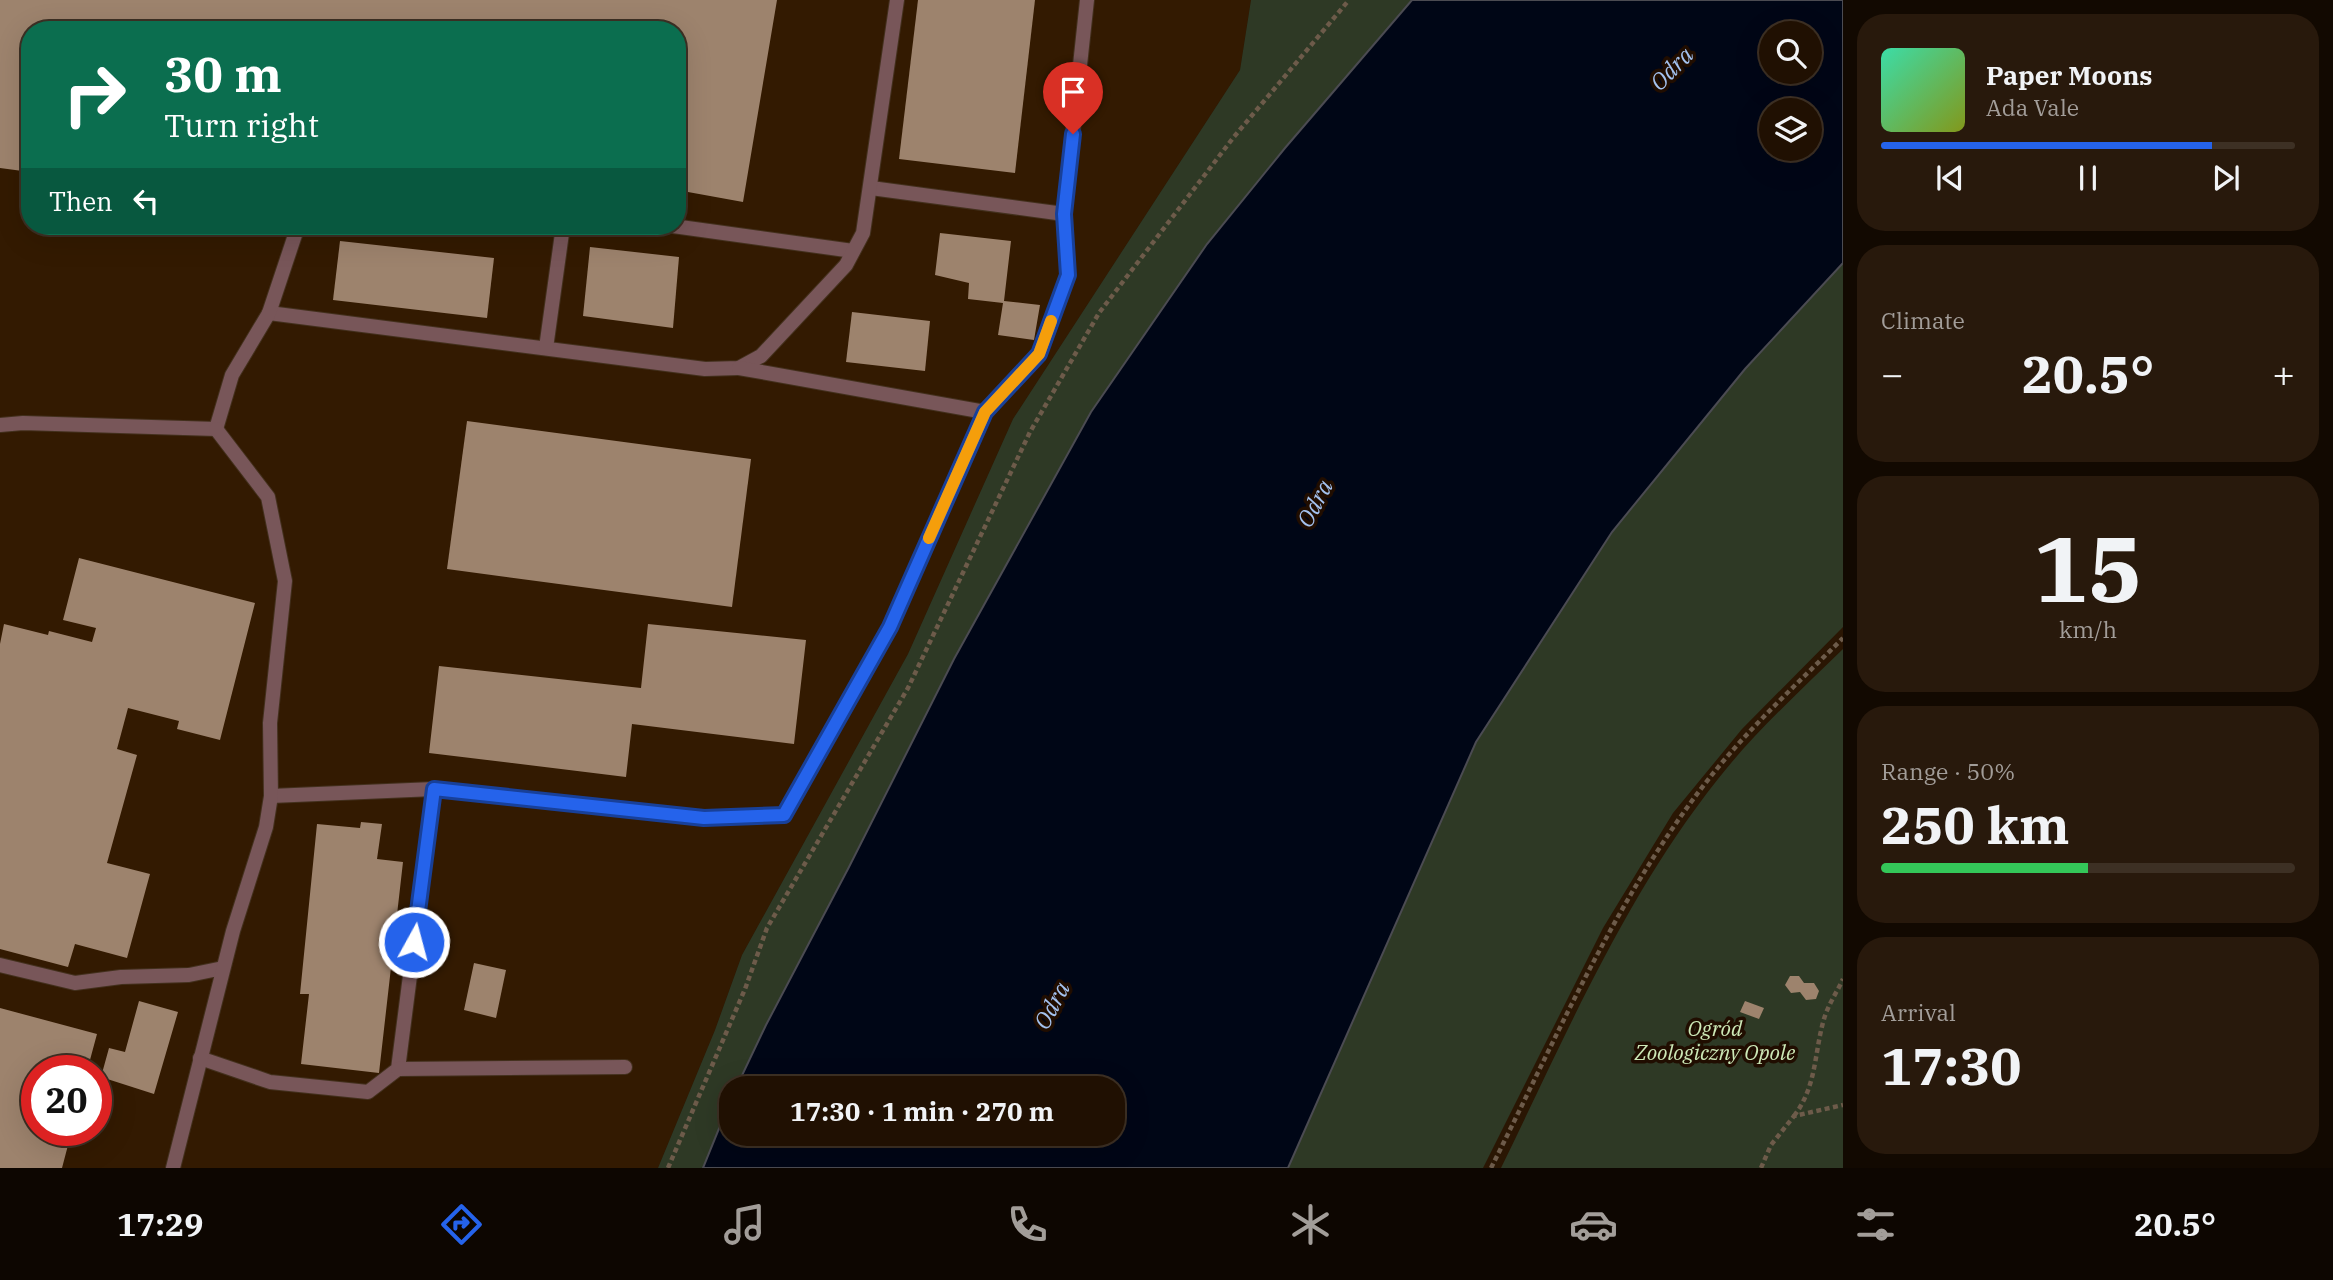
<!DOCTYPE html>
<html lang="en">
<head>
<meta charset="utf-8">
<style>
  :root { --surface:#201002; --page:#28190c; --text:#f1f3f6; --muted:#a29d99; --line:#3d3024; --accent:#2563eb }
  body { margin:0; font-family:"IBM Plex Serif",serif; background:var(--page); color:var(--text); height:100vh; display:flex; flex-direction:column; font-size:26px; white-space:nowrap }
  * { box-sizing:border-box; margin:0 }
  p { font-size:23px; color:var(--muted) }
  .icon { flex:none; width:38px; height:38px; fill:none; stroke:currentColor; stroke-width:2; stroke-linecap:round; stroke-linejoin:round }
  .map { position:relative; flex:1; overflow:hidden }
  .sheet { display:flex; flex-direction:column; gap:14px; padding:14px; background:#120901; width:490px }
  .sheet>* { flex:none }
  .guide { position:absolute; left:21px; top:21px; width:665px; height:214px; border-radius:28px; box-shadow:0 7px 28px #0002,0 0 0 2px var(--line); background:#0b6e4f; color:#fff; overflow:hidden }
  .controls { position:absolute; left:1759px; top:21px; display:grid; gap:14px }
  .controls a { display:grid; place-items:center; width:63px; height:63px; border-radius:50%; background:var(--surface); box-shadow:0 7px 28px #0002,0 0 0 2px var(--line); font-size:35px }
  .speed { position:absolute; left:21px; top:1055px; display:flex; gap:14px; font-size:35px; font-weight:700; text-align:center }
  .speed>* { display:grid; place-content:center; width:91px; height:91px; border-radius:50%; background:var(--surface); box-shadow:0 7px 28px #0002,0 0 0 2px var(--line); line-height:1 }
  .speed .limit { border:10px solid #d22; background:#fff; color:#111 }
  .pin { position:absolute; display:grid; place-items:center; width:60px; height:60px; color:#fff; margin:-72px -30px; border-radius:50% 50% 50% 0; rotate:-45deg; box-shadow:0 0 7px #0007 }
  .pin .icon { rotate:45deg }
  .me { position:absolute; width:77px; margin:-38px; rotate:7deg; stroke-linejoin:round; filter:drop-shadow(0 0 5px #0008) }
  .turn { display:flex; align-items:center; gap:24px; height:147px; padding:0 28px; font-size:32px }
  .turn .icon { width:91px; height:91px; stroke-width:2.5 }
  .turn b { display:block; font-size:49px; line-height:60px }
  .then { display:flex; align-items:center; height:66px; padding:0 28px; background:#0003; gap:14px; font-size:26px }
  .big { font-size:52px; font-weight:800; line-height:1.1 }
  .sheet .widget { flex:1; display:flex; flex-direction:column; justify-content:center; gap:10px; min-width:0; padding:0 24px; border-radius:28px; background:var(--page) }
  .sheet .dial { align-items:center; gap:0 }
  .dial b { font-size:91px; line-height:1 }
  .song { display:flex; align-items:center; gap:21px }
  .cover { width:84px; height:84px; border-radius:10px; background:linear-gradient(135deg,hsl(160 70% 55%),hsl(70 70% 35%)) }
  .played { height:7px; border-radius:4px; background:linear-gradient(90deg,var(--accent) 80%,var(--line) 80%) }
  .keys { display:flex; justify-content:space-around; direction:ltr }
  .heat { display:flex; justify-content:space-between; align-items:center; font-size:38px; direction:ltr }
  .charge { height:10px; border-radius:5px; background:linear-gradient(90deg,#34c759 50%,var(--line) 0) }
  .trip { position:absolute; left:719px; top:1076px; width:406px; height:70px; border-radius:28px; background:var(--surface); box-shadow:0 7px 28px #0002,0 0 0 2px var(--line); font-weight:800; line-height:70px; text-align:center }
  .tabs { display:flex; height:112px; justify-content:space-around; align-items:center; background:#0d0601; color:var(--muted) }
  .tabs .icon { width:49px; height:49px }
  .tabs .selected { color:var(--accent) }
  .tabs b { font-size:32px; color:var(--text) }
  main { display:flex; flex:1; min-height:0 }
  .map>svg:first-child { display:block }
  .built { fill:#331a01; fill-rule:evenodd }
  .green { fill:#2e3925 }
  .water { fill:#000616; stroke:#4b4b52; stroke-width:2; fill-rule:evenodd }
  .building { fill:#9d836d }
  .lines { fill:none; stroke-linecap:round; stroke-linejoin:round }
  .lane-casing { stroke:#43301d; stroke-width:16 }
  .path { stroke:#6d5b4a; stroke-width:4.5; stroke-dasharray:5 3.5; stroke-linecap:butt }
  .lane { stroke:#785659; stroke-width:14 }
  .route-casing { stroke:#184099; stroke-width:18 }
  .route { stroke:#2563eb; stroke-width:12 }
  .slow { stroke:#f59e0b; stroke-width:12 }
  .labels { text-anchor:middle; dominant-baseline:central; stroke-width:7; stroke-linejoin:round; paint-order:stroke }
  .park-label { font-size:21px; font-style:italic; fill:#cde9b7; stroke:#200d00 }
  .water-label { font-size:23px; font-style:italic; fill:#a4c2ef; stroke:#200d00 }
</style>
</head>
<body>
<main>
<div class="map">
<svg width="1843" height="1168" viewBox="0 0 1843 1168">
  <rect width="100%" height="100%" fill="#2a1603"/>
  <path class="built" d="M0,0H1251L1240,70L1013,419L908,654L742,955L715,1030L658,1168H0ZM30,30H677V226H30ZM37,1071H96V1130H37Z"/>
  <g class="green">
    <path d="M1251,0H1412L1285,148L1207,244L1091,412L954,659L849,867L766,1025L736,1088H732L731,1099L703,1168H658L715,1030L742,955L908,654L1013,419L1240,70Z"/>
    <path d="M1843,263V627L1742,729L1673,813L1603,928L1483,1168H1288L1476,742L1612,532L1745,369Z"/>
    <path d="M1843,649V1168H1501C1566,1035 1625,896 1718,779C1755,732 1800,691 1843,649Z"/>
  </g>
  <path class="water" d="M1412,0H1843V263L1745,369L1612,532L1476,742L1288,1168H703L731,1099L732,1134H1113V1088H736L766,1025L849,867L954,659L1091,412L1207,244L1285,148ZM1771,33H1810V72H1771ZM1771,110H1810V149H1771Z"/>
  <g class="building">
    <path d="M0,0H777L743,202L677,190V30H30V172L0,168Z"/>
    <path d="M918,0H1035L1015,173L899,159Z"/>
    <path d="M940,233L1011,241L1004,301L1040,305L1034,340L998,335L1003,303L968,299L969,283L935,275Z"/>
    <path d="M340,241L494,258L487,318L333,300Z"/>
    <path d="M590,247L679,257L673,328L583,316Z"/>
    <path d="M852,312L930,321L925,371L846,362Z"/>
    <path d="M467,421L751,459L732,607L447,569Z"/>
    <path d="M79,558L255,603L220,740L177,729L179,721L128,708L117,749L137,755L107,863L150,874L127,958L75,944L68,967L0,949V644L4,624L48,635L49,631L92,642L96,628L63,620Z"/>
    <path d="M648,624L806,640L794,744L632,724L626,777L429,753L439,666L641,688Z"/>
    <path d="M361,822L382,824L377,859L403,862L379,1073L301,1064L309,994H300L317,824L360,828Z"/>
    <path d="M474,963L506,970L496,1018L464,1010Z"/>
    <path d="M1790,976H1799L1804,983H1814L1819,991L1816,999L1806,1000L1800,992L1791,993L1785,985Z"/>
    <path d="M139,1001L178,1012L154,1094L101,1077L109,1048L125,1052Z"/>
    <path d="M1745,1001L1764,1008L1759,1019L1740,1012Z"/>
    <path d="M0,1008L97,1034L87,1071H37V1130H72L62,1168H0Z"/>
  </g>
  <g class="lines">
    <g class="lane-casing">
      <g id="lane">
        <path d="M871,188L1064,214L1087,0"/>
        <path d="M673,226L853,251"/>
        <path d="M269,313L705,369L739,368L761,356L846,265L863,233L897,0"/>
        <path d="M546,348L563,226"/>
        <path d="M739,368L985,412L1039,354L1068,275L1064,214"/>
        <path d="M0,425L23,423L216,429L232,375L269,313L298,226"/>
        <path d="M271,796L434,789L704,818L784,815L890,627L985,412"/>
        <path d="M0,965L75,983L121,977L189,975L223,968"/>
        <path d="M200,1058L270,1082L368,1092L398,1069L434,789"/>
        <path d="M398,1069L625,1067"/>
        <path d="M173,1168L233,931L266,827L271,796L270,723L285,581L268,497L216,429"/>
      </g>
    </g>
    <g class="path">
      <path d="M1794,1116C1817,1086 1814,1053 1824,1019C1828,1005 1837,992 1843,979"/>
      <path d="M668,1168L745,989L767,928L908,688L1030,432L1099,313L1233,138L1349,0"/>
      <path d="M1491,1168C1558,1035 1618,893 1711,776C1751,726 1798,683 1843,638"/>
      <path d="M1761,1168L1771,1145L1794,1116L1843,1105"/>
    </g>
    <use href="#lane" class="lane"/>
  </g>
  <g class="lines">
    <g class="route-casing">
      <path id="route" d="M414,942L434,789L704,818L784,815L890,627L985,412L1039,354L1068,275L1064,214L1073,134"/>
    </g>
    <use href="#route" class="route"/>
    <path class="slow" d="M929,538L985,412L1039,354L1051,321"/>
  </g>
  <g class="labels">
    <g class="park-label">
      <text x="1715" y="1028">Ogród<tspan x="1715" dy="24">Zoologiczny Opole</tspan></text>
    </g>
    <g class="water-label">
      <text transform="translate(1671 68) rotate(-46)">Odra</text>
      <text transform="translate(1314 503) rotate(-62)">Odra</text>
      <text transform="translate(1051 1005) rotate(-62)">Odra</text>
    </g>
  </g>
</svg>
<div class="controls">
<a><svg class="icon" aria-label="search" viewBox="0 0 24 24"><circle cx="10" cy="10" r="6"/><path d="M15 15l6 6"/></svg></a>
<a><svg class="icon" aria-label="layers" viewBox="0 0 24 24"><path d="M12 4l9 5-9 5-9-5zM3 14l9 5 9-5"/></svg></a>
</div>
<div class="speed"><div class="limit">20</div></div>
<div class="pin" style="left:1073px;top:134px;background:#d93025"><svg class="icon" aria-label="arrive" viewBox="0 0 24 24"><path d="M6 21V4h12l-3 4 3 4H6"/></svg></div>
<svg class="me" style="left:414px;top:942px" viewBox="-20 -20 40 40"><circle r="17" fill="#2563eb" stroke="#fff" stroke-width="3"/><path d="M0-11L8 9 0 5-8 9z" fill="#fff"/></svg>
<div class="trip">17:30 · 1 min · 270 m</div>
<div class="guide">
<div class="turn"><svg class="icon" aria-label="right" viewBox="0 0 24 24"><path d="M7 20v-9h11M14 6l5 5-5 5"/></svg><div><b>30 m</b>Turn right</div></div>
<div class="then">Then<svg class="icon" aria-label="left" viewBox="0 0 24 24"><path d="M17 20v-9H6M10 6l-5 5 5 5"/></svg></div>
</div>
</div>
<section class="sheet">
<div class="widget">
<div class="song"><i class="cover"></i><div><b>Paper Moons</b><p>Ada Vale</p></div></div>
<div class="played"></div>
<div class="keys"><svg class="icon" aria-label="previous" viewBox="0 0 24 24"><path d="M18 5L8 12l10 7zM5 5v14"/></svg><svg class="icon" aria-label="pause" viewBox="0 0 24 24"><path d="M8 5v14M16 5v14"/></svg><svg class="icon" aria-label="next" viewBox="0 0 24 24"><path d="M6 5l10 7-10 7zM19 5v14"/></svg></div>
</div>
<div class="widget"><p>Climate</p>
<div class="heat"><a>−</a><b class="big">20.5°</b><a>+</a></div>
</div>
<div class="widget dial"><b>15</b><p>km/h</p></div>
<div class="widget"><p>Range · 50%</p><b class="big">250 km</b><div class="charge"></div></div>
<div class="widget"><p>Arrival</p><b class="big">17:30</b></div>
</section>
</main>
<nav class="tabs">
<b>17:29</b>
<svg class="icon selected" aria-label="directions" viewBox="0 0 24 24"><path d="M12 3l9 9-9 9-9-9zM9 14v-3h6M13 9l2 2-2 2"/></svg>
<svg class="icon" aria-label="music" viewBox="0 0 24 24"><path d="M9 18V5l10-2v13"/><circle cx="6" cy="18" r="3"/><circle cx="16" cy="16" r="3"/></svg>
<svg class="icon" aria-label="phone" viewBox="0 0 24 24"><path d="M5 4h4l2 5-3 2q2 4 5 5l2-3 5 2v4C11 20 4 13 5 4z"/></svg>
<svg class="icon" aria-label="climate" viewBox="0 0 24 24"><path d="M12 3v18M4 7l16 10M4 17L20 7"/></svg>
<svg class="icon" aria-label="car" viewBox="0 0 24 24"><path d="M5 17H2v-5l4-1 3-4h7l3 4 3 1v5h-3M9 17h6M6 11h13"/><circle cx="7" cy="17" r="2"/><circle cx="17" cy="17" r="2"/></svg>
<svg class="icon" aria-label="filters" viewBox="0 0 24 24"><path d="M4 7h16M4 17h16"/><circle cx="9" cy="7" r="2"/><circle cx="15" cy="17" r="2"/></svg>
<b>20.5°</b>
</nav>
</body>
</html>
